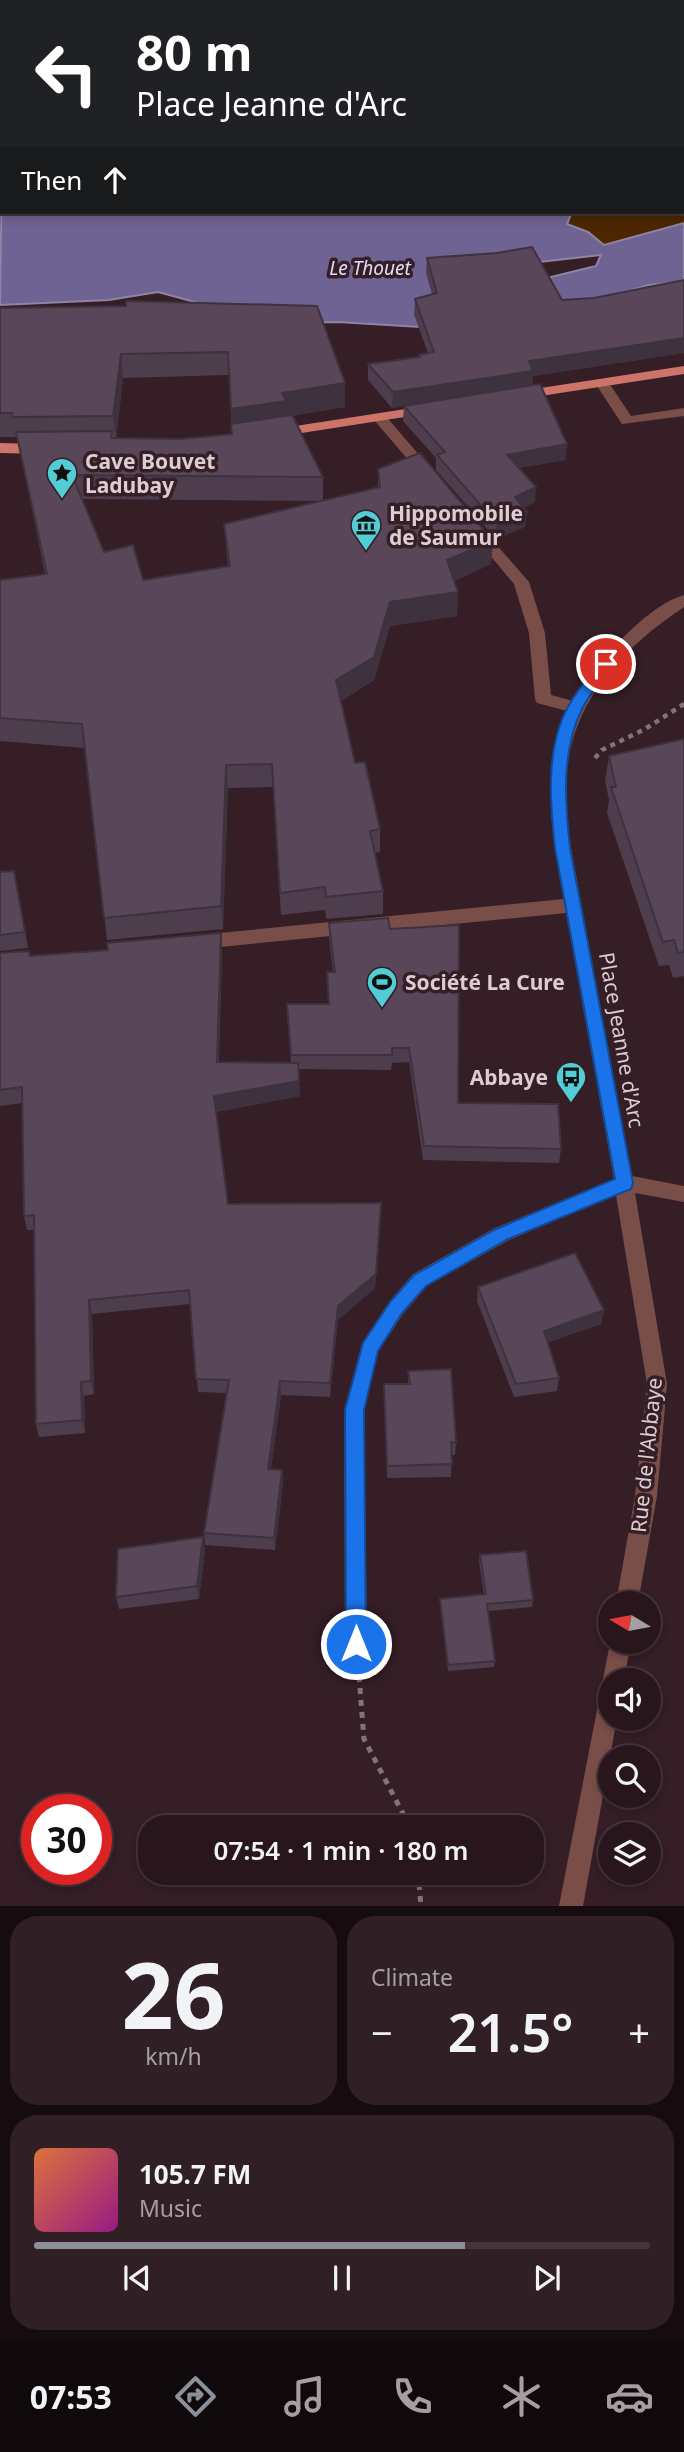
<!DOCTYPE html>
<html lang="en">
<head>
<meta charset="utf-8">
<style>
  :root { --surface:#28161c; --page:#301f25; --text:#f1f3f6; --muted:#a59fa3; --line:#44353b; --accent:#8c9099 }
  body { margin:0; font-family:"Noto Sans",sans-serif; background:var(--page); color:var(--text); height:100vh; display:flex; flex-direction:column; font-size:26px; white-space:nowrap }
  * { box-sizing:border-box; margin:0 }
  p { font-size:23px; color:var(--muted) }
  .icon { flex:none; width:38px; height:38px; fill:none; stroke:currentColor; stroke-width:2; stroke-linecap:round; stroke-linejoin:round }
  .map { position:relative; height:1906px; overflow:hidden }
  .sheet { display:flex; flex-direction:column; gap:10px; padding:10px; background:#160c0f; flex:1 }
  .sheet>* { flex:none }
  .guide { position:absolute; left:0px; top:0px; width:684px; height:214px; box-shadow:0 4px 10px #0003,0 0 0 2px var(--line); background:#202124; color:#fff; overflow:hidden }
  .needle { width:46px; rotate:280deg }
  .buttons { position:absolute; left:598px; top:1591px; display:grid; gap:14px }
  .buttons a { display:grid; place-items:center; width:63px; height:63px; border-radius:50%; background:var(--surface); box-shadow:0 4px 10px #0003,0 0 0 2px var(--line); font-size:35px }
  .speed { position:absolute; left:21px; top:1794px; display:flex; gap:14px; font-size:35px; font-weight:700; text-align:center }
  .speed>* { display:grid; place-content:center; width:91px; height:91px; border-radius:50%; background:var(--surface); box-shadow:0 4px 10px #0003,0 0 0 2px var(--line); line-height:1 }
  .speed .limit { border:10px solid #d22; background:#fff; color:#111 }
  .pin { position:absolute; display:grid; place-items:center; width:60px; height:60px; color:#fff; margin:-30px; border:4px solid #fff; border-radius:50%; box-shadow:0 2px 7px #0007 }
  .me { position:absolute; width:77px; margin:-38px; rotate:0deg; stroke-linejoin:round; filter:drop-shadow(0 0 5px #0008) }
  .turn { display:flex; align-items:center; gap:24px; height:147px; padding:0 21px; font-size:32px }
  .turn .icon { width:91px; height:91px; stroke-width:2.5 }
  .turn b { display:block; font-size:49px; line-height:60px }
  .then { display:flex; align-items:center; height:66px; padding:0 21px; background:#0003; gap:14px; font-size:26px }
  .big { font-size:52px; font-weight:600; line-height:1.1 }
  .sheet .card { flex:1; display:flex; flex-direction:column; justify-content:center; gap:10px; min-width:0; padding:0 24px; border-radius:28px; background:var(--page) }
  .sheet .dial { align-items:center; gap:0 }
  .dial b { font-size:91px; line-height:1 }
  .song { display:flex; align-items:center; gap:21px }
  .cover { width:84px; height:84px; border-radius:10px; background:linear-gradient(135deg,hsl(20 70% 55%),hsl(310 70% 35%)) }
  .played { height:7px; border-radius:4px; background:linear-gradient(90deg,var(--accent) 70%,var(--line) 70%) }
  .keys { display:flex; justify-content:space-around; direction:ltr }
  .heat { display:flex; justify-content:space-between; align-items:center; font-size:38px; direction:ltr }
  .sheet .tiles { flex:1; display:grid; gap:10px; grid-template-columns:1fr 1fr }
  .card:last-child { grid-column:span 2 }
  .trip { position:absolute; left:138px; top:1815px; width:406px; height:70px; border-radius:28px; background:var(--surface); box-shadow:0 4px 10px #0003,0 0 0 2px var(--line); font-weight:600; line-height:70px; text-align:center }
  .menu { display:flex; height:112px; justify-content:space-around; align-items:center; background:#10090b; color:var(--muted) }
  .menu .icon { width:49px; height:49px }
  .menu .active { color:var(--accent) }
  .menu b { font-size:32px; color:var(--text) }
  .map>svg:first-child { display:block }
  .green { fill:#4b2600 }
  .water { fill:#6f6393; stroke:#9083a6; stroke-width:2 }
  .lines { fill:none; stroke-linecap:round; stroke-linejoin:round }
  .path-far1 { stroke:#857279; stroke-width:4.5; stroke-dasharray:5 5; stroke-linecap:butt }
  .path { stroke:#857279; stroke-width:5; stroke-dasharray:6 6; stroke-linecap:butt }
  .minor { fill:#7a4e48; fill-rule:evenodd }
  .major { fill:#cd7367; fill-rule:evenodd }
  .wall { fill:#4d3d4d; fill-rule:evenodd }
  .shaded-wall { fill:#3e323e }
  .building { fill:#594759; stroke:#3e323e; stroke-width:2 }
  .route { fill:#1a73e8; stroke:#114b97; stroke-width:2 }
  .labels { text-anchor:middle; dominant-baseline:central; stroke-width:7; stroke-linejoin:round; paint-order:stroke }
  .far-water-label { font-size:19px; font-style:italic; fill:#e3ddfb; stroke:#351e26 }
  .poi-label { font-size:21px; font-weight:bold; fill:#dccdd2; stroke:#351e26; text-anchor:start }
  .street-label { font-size:21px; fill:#dccdd2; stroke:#351e26 }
</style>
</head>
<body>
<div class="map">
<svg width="684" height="1906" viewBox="0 0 684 1906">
  <rect width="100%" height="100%" fill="#351e26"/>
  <g class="green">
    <path d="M0,0H332L2,2L0,164Z"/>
    <path d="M684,162V223L604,245L588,232L567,224L572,212H682Z"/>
  </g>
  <path class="water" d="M2,163V212H572L567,224L588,232L604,245L684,223V282L649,285L615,295L540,308L506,288L596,266L601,255L530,263L436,308L415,315L419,327L338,322L290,323L239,314L158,292L109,300L0,305Z"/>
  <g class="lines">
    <path class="path-far1" d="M595,758L602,750L645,729L684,704"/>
    <g class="path">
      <path d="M359,1676L364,1739L410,1827"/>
      <path d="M418,1872L421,1906"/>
    </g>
    <g class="minor">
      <path d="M646,0H659L660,2H648Z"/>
      <rect x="682" y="16" width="2" height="7"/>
      <path d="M602,379L607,380L631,416L684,408V416L622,424L595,383Z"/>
      <path d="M379,413L384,414L432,470L434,473L432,476H422L374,420L372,417Z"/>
      <path d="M477,526L482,528L529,582L545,633L551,695L573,701C593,667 645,606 684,595V607C613,655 564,710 565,800C565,816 569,832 571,848L632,1176L684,1186V1202L635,1193L667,1384L657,1496L638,1603H616L635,1496L647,1384L616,1195L509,1240L427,1286L403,1314L378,1352L364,1410L367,1644L364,1652L356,1655L348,1652L345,1644L344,1410L362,1343L389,1302L413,1274L495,1228L614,1179L566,913L199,949L193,947L190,942L193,937L199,935L564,899C551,831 541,778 567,711L537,703L535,699L529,633L514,584L472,534L470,531L472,528Z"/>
      <path d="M611,1638V1642H631L624,1680H611V1718H617L583,1906H559Z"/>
    </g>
    <g class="major">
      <path d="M684,366V374L521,399L514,395L521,391Z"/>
      <path d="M425,406L430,407V413L276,437L269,433L276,429Z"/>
      <path d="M0,443L42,444L49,449L42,454L0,453Z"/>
    </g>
  </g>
  <g class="wall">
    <path d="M427,258L562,300L684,353L533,376L532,386L567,444L565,460L519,468L535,502L523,508L527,512L525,527L496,539L436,470V458L403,421L404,406L392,408L368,380V364L418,357L419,355L428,353L414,315L415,299L432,294L426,273Z"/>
    <path d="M126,301L345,407L293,415L323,477V500L378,487V469L493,541L491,564L454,581L458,592L457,616L390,626L374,680L341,701L355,763L380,829V852L375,853L383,891V914L326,919L325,910L281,915L273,787L228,788L223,929L107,940L85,748L0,741V580L45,574L18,440L16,437H0V308L126,306ZM229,375L232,434L180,439L116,438L123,378ZM82,499L320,501L224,524L228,566L143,580L104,552Z"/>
    <path d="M684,739V976L673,978L669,965L659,966L607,813L609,800L605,781L609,756Z"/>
    <path d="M14,871L28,948L0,951V872Z"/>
    <path d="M329,923L390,929L458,1103L561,1149L559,1163L423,1160L409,1062L392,1063L391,1070L298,1069L300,1096L216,1112L228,1204L380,1218L375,1288L338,1320L330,1397L281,1395L271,1469L282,1470L283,1483L275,1550L205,1545L204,1533L226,1393L198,1392L190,1304L92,1314L94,1394L84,1396L85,1433L39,1437L36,1424L34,1230H27L24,1216L22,1103L0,1106V953L30,956L222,948L219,1062L291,1063L287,1004H328L327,972H333L329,938Z"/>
    <path d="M478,1287L604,1310L601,1324L548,1342L559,1378L557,1391L514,1397L477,1301Z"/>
    <path d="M408,1371L456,1443L455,1455H452L451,1477L387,1478L384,1384H408Z"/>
    <path d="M205,1549L199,1599L119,1609L116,1597Z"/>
    <path d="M480,1555L533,1600L532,1607L488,1611L495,1661L494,1667L448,1671L440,1606V1599L484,1595L479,1562Z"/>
  </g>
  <g class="shaded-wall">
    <path d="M684,338V353L533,376L532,387L392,408L393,392L529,361Z"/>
    <path d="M121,354L123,378L116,440L113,416Z"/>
    <path d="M345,383V407L286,417L232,433L231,409L282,393Z"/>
    <path d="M567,444L565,460L506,470L507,455Z"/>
    <path d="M536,487L535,502L514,512L515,497Z"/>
    <path d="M527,512L525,527L496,539L497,524Z"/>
    <path d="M493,541L491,564L446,584L447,560Z"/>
    <path d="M458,592L457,616L390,626L374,680L336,704V680L390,602Z"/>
    <path d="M226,765L228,788L223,929L221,906Z"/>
    <path d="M221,933L222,948L218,1077L217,1062Z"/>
    <path d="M299,1081L300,1096L215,1112L214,1096Z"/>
    <path d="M381,1203L375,1288L338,1320L330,1397V1383L338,1306Z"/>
    <path d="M89,1300L92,1314L94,1394L91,1381Z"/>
    <path d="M604,1310L601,1324L541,1345L544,1331Z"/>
    <path d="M280,1381L281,1395L269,1482L268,1469Z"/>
    <path d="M81,1382L84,1396L85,1433L82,1420Z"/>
    <path d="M282,1470L283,1483L275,1550L274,1538Z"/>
    <path d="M203,1537L205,1549L199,1599L197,1586Z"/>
  </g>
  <g class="building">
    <path d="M532,247L562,300L594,298L684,280V338L529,361L533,371L393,392L368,364L420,357L419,355L434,352L415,299L437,293L427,258L497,253Z"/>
    <path d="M126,301L317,306L345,383L282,393L286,401L231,409L228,352L121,354L113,416L13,417L12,413H0V308L126,306Z"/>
    <path d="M540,384L567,444L507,455L536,487L515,497L527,512L497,524L437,455L445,452L404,406Z"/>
    <path d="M292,415L323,477L72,475L104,552L133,545L143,580L230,566L224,524L380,487L378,469L420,453L493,541L447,560L458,592L390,602L374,657L336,680L355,763L365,762L380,829L370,831L383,891L326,897L325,887L280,893L272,764L226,765L221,906L104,918L82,724L0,718V580L47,574L16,432L112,431L111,438L180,439L232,434L231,424Z"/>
    <path d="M684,739V952L678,953L674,940L663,942L611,787H616L609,756Z"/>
    <path d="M14,871L25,932L0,935V872Z"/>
    <path d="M388,918L390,929L459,925L458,1103L558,1104L561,1149L424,1146L409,1048H392V1055H291L287,1004H329L327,972H335L329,923Z"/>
    <path d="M221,933L217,1062L298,1063L299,1081L214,1096L228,1204L381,1203L376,1274L338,1306L330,1383L280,1381L268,1469L282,1470L274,1538L204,1533L229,1380L196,1379L189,1290L89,1300L91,1381L81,1382L82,1420L36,1424L34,1215L24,1216L22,1087L0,1090V953L29,951L30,956L108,950L107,943Z"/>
    <path d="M575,1253L604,1310L544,1331L559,1378L516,1384L478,1287Z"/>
    <path d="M451,1369L456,1443L451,1442L452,1464L387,1466L384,1384H410L408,1371Z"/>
    <path d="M203,1537L197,1586L116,1597L118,1549Z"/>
    <path d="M526,1551L533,1600L487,1604L495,1661L448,1665L440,1599L486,1594L480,1555Z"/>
  </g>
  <path class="route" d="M606,659L613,664C603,679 590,693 582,709C561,751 565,803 570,848L633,1183L631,1189L508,1239L426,1286L402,1313L378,1351L364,1410L366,1644L363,1651L356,1654L349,1651L346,1644L345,1410L363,1343L390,1302L414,1275L496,1229L615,1179L555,848C550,803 545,747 569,705C578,689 590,675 600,660Z"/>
  <defs>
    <g id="sight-pin" transform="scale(1.575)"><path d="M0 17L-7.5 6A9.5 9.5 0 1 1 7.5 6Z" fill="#52ccd5" stroke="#351e26"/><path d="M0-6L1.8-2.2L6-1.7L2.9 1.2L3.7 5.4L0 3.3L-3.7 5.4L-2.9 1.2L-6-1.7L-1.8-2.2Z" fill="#111"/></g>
    <g id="museum-pin" transform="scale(1.575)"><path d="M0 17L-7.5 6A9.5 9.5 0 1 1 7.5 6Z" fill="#52ccd5" stroke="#351e26"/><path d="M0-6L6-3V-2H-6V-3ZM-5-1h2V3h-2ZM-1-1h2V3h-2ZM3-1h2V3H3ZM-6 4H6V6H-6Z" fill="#111"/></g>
    <g id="stadium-pin" transform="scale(1.575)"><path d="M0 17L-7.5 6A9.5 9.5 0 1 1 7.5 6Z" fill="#52ccd5" stroke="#351e26"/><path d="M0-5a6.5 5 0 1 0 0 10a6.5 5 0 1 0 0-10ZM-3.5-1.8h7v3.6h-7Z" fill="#111"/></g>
    <g id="bus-pin" transform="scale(1.575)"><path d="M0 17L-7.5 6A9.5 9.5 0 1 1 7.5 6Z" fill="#52ccd5" stroke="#351e26"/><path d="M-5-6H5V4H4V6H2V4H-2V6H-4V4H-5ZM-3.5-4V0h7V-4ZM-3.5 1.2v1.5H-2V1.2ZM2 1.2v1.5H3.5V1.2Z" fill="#111"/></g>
  </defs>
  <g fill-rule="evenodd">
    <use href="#sight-pin" x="62" y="473"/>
    <use href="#museum-pin" x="366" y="525"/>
    <use href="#stadium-pin" x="382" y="982"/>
    <use href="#bus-pin" x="571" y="1077"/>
  </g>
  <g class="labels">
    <g class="far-water-label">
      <text x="370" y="268">Le Thouet</text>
    </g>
    <g class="poi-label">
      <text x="85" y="461">Cave Bouvet<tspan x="85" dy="24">Ladubay</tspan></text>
      <text x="389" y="513">Hippomobile<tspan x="389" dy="24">de Saumur</tspan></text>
      <text x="405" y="982">Société La Cure</text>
      <text x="548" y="1077" text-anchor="end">Abbaye</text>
    </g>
    <g class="street-label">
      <text transform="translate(622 1040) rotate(80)">Place Jeanne d'Arc</text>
      <text transform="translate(646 1455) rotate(-84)">Rue de l'Abbaye</text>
    </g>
  </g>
</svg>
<div class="buttons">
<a><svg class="needle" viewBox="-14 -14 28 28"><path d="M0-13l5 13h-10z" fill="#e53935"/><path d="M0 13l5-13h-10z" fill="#a59fa3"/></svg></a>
<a><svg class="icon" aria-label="sound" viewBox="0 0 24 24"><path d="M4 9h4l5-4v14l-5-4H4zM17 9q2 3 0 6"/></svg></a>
<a><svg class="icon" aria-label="search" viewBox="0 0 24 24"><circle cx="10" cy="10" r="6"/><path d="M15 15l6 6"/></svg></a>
<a><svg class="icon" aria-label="layers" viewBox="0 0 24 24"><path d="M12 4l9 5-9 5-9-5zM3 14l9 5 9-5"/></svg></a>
</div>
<div class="speed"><div class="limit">30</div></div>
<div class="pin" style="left:606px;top:664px;background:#d93025"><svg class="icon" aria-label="arrive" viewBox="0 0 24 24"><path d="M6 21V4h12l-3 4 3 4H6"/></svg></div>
<svg class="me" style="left:356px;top:1644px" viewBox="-20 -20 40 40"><circle r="17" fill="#1a73e8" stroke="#fff" stroke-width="3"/><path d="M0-11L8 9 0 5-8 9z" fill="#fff"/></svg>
<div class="trip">07:54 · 1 min · 180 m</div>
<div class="guide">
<div class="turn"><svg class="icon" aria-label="left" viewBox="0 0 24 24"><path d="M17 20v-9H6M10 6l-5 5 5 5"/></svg><div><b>80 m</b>Place Jeanne d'Arc</div></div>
<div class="then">Then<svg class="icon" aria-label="ahead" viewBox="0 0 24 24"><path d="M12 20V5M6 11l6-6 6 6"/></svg></div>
</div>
</div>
<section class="sheet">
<div class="tiles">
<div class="card dial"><b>26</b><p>km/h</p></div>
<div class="card"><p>Climate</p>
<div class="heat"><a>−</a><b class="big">21.5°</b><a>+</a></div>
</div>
<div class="card">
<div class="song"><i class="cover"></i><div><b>105.7 FM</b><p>Music</p></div></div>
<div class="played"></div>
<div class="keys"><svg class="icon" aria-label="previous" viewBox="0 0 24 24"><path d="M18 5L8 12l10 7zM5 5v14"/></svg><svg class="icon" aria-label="pause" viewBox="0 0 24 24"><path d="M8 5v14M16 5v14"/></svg><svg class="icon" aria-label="next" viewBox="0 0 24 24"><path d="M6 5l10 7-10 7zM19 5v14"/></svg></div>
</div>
</div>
</section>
<nav class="menu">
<b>07:53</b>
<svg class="icon active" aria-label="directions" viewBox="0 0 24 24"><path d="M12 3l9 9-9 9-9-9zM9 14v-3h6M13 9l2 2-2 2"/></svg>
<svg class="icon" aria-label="music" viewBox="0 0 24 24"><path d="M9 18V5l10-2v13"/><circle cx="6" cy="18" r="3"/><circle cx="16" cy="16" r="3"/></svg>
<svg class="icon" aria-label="phone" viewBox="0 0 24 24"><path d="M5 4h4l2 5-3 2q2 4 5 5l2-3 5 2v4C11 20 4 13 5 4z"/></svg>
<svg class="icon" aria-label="climate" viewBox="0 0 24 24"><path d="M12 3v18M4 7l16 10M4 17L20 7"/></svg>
<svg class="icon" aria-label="car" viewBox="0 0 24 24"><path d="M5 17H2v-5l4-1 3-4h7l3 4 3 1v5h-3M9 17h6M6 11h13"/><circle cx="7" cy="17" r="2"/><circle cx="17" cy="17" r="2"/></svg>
</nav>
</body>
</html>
